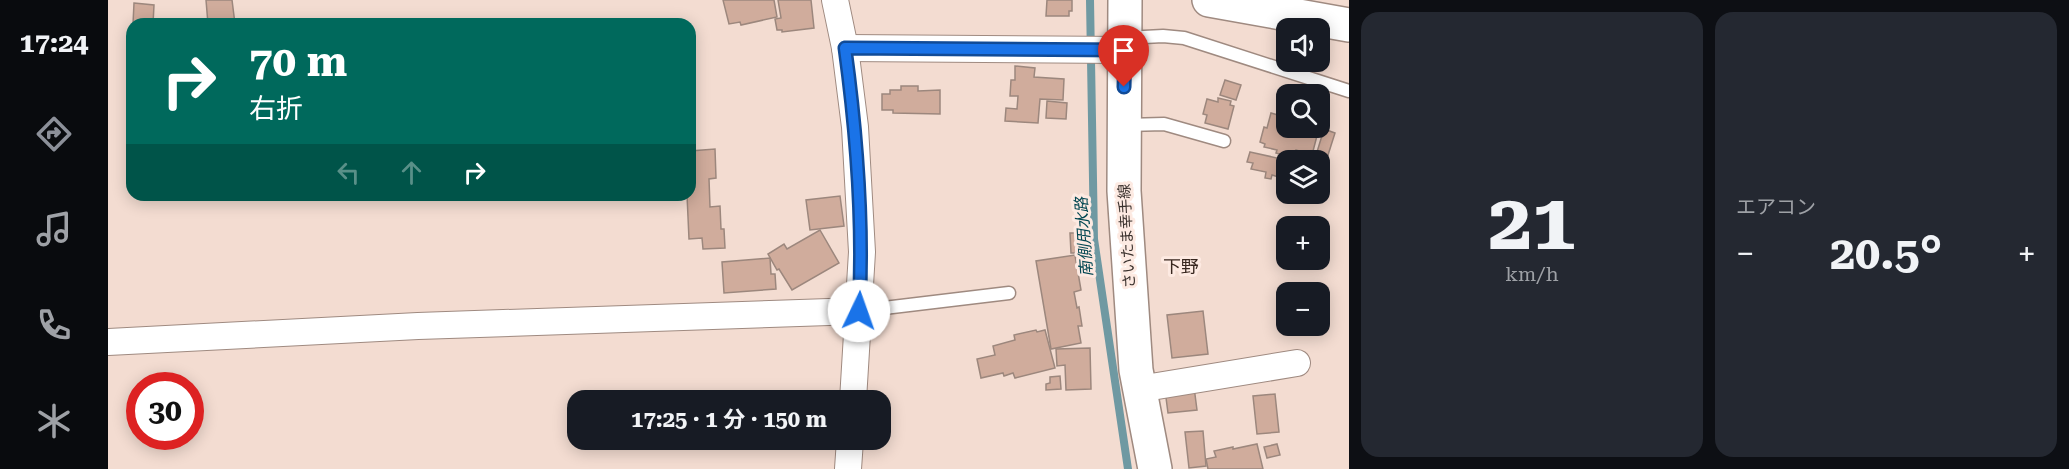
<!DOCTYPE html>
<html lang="ja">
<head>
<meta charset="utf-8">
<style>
  :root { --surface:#171b24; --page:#242831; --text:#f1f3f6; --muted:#9ea1a6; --accent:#8c9099 }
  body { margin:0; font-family:"Roboto Serif","Noto Sans JP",serif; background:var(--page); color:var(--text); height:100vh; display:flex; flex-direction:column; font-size:22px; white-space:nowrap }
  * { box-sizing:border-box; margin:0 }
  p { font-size:20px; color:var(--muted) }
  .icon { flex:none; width:33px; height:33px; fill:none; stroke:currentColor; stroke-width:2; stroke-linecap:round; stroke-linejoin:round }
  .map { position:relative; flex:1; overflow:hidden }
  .sheet { display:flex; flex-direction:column; gap:12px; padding:12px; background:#0d0f14; width:720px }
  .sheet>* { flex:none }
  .hud { position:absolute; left:18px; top:18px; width:570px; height:183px; border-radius:18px; box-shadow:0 3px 15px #0003; background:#00695c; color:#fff; overflow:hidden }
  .controls { position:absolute; left:1168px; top:18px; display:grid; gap:12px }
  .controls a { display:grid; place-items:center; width:54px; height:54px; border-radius:12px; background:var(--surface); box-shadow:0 3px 15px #0003; font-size:30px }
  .speed { position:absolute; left:18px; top:372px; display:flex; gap:12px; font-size:30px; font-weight:700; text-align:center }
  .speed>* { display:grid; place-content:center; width:78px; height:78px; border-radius:50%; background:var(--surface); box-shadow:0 3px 15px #0003; line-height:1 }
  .speed .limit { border:9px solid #d22; background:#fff; color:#111 }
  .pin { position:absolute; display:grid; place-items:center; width:51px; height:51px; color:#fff; margin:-62px -26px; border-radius:50% 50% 50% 0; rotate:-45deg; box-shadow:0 0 6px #0007 }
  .pin .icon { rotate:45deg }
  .me { position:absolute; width:66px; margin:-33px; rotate:3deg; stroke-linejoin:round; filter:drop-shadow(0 0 4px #0008) }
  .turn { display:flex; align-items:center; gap:21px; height:126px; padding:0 24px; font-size:27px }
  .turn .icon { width:78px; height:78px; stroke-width:2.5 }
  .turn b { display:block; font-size:42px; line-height:51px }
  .lanes { display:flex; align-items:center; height:57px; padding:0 24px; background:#0003; justify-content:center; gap:30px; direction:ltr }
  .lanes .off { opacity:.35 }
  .big { font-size:45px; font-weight:700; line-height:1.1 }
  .sheet .tile { flex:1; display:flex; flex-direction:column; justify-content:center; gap:9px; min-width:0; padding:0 21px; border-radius:18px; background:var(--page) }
  .sheet .dial { align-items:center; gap:0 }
  .dial b { font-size:78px; line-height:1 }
  .heat { display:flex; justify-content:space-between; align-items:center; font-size:33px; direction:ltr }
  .sheet .tiles { flex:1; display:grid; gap:12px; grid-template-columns:repeat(2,1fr) }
  .trip { position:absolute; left:459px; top:390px; width:324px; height:60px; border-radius:18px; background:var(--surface); box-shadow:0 3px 15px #0003; font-weight:700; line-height:60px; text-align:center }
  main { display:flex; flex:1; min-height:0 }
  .dock { display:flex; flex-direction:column; width:108px; justify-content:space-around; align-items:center; background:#090b0e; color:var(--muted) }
  .dock .icon { width:42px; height:42px }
  .dock .selected { color:var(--accent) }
  .dock b { font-size:27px; color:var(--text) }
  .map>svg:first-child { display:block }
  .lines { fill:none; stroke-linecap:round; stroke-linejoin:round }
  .stream { stroke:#6f99a2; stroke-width:8 }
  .building { fill:#d0ac9c; stroke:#9c877d; stroke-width:1.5 }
  .lane-casing { stroke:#9f8a80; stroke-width:15 }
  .street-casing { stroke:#9f8a80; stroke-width:28 }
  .secondary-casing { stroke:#9f8a80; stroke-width:36 }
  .primary-casing { stroke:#9f8a80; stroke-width:36 }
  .lane { stroke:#fff; stroke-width:12 }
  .street { stroke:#fff; stroke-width:26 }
  .secondary { stroke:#fff; stroke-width:33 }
  .primary { stroke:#fff; stroke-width:33 }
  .route-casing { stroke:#114b97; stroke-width:15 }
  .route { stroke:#1a73e8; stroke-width:10 }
  .labels { text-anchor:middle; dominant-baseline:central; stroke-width:6; stroke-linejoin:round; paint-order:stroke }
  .street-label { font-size:15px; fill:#3a312d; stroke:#fdeae2 }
  .water-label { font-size:16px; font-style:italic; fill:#024651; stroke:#fdeae2 }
  .quarter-label { font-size:18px; fill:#38271f; stroke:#fdeae2 }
</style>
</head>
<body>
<main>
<nav class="dock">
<b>17:24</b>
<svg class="icon selected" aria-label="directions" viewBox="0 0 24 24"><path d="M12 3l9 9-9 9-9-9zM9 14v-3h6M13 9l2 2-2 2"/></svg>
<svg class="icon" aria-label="music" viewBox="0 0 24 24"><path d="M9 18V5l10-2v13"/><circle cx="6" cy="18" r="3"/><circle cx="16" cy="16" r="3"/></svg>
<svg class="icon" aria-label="phone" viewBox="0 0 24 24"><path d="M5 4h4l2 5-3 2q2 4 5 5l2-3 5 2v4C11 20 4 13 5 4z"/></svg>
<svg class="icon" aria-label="climate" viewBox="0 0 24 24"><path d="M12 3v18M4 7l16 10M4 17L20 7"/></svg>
</nav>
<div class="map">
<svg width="1241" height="469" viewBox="0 0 1241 469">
  <rect width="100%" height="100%" fill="#f3dcd1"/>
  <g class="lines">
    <path class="stream" d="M982,0L986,239L1020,469"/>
  </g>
  <g class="building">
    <path d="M98,0H124L127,24H100Z"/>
    <path d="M615,0H666L669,17L633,25L632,22L621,24Z"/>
    <path d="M670,0H703L706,28L674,32V30H669L667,19L673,18Z"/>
    <path d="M939,0H964V11H961V16H938Z"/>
    <path d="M26,3L46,5L45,24H25Z"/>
    <path d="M907,66L927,68L926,77L956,79L955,100L932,99L930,123L897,121L898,108L909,109L910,96H902L903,80H907Z"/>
    <path d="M1117,80L1133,85L1128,100L1112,95Z"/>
    <path d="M793,86H810V91L832,90V114L785,113V110H774V94H782V90H793Z"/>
    <path d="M1110,98L1123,101L1122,105L1126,106L1120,129L1097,123L1099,115L1095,114L1099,99L1110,102Z"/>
    <path d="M939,101L959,103L958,119L938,118Z"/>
    <path d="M1172,111L1179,113V128H1211L1204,155L1188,150L1187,154L1179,152L1178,156L1168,153L1169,150L1156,147L1157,144L1152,142L1156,127L1159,128L1163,113L1170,115Z"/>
    <path d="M1216,129L1227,133L1220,155L1209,152Z"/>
    <path d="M607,149L608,178L601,179L602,207L612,206L613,229H616L617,248L595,249L594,238L581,239L579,195H582V151Z"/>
    <path d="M1142,152L1178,160L1174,178L1164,175L1163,179L1157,178L1158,172L1143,169L1145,163L1139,162Z"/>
    <path d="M1208,154L1217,158L1214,166L1212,165V160H1206Z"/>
    <path d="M732,196L736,226L702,230L698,200Z"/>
    <path d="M712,230L731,263L684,290L671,269L669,270L660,254L676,244L679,249Z"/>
    <path d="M962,233H969L971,253H963Z"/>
    <path d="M967,255L973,290L966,292L969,308L971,307L974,326H970L973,343L943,349L928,261Z"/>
    <path d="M662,258L663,274H667L668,289L616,293L614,262Z"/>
    <path d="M1095,311L1100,354L1064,358L1059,315Z"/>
    <path d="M928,330L929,332L937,330L947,368L907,378L905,373L896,376L895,373L873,378L869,359L887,355L885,346L907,340L906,335Z"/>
    <path d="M982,348L983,389L958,390L957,365L949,366L948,349Z"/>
    <path d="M952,376L953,389L938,390V384L942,383V377Z"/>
    <path d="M1086,387L1089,410L1060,413L1057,390Z"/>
    <path d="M1167,394L1171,432L1149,434L1145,396Z"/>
    <path d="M1095,431L1098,466L1081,468L1077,432Z"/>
    <path d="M1149,444L1155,469H1100L1098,459L1108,457L1106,451L1125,447V449Z"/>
    <path d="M1169,444L1172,455L1159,458L1156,447Z"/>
  </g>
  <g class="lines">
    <g class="lane-casing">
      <g id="lane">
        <path d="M1017,38L1055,36L1076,38L1241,91"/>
        <path d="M1018,125L1056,124L1116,141"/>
        <path d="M751,311L901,293"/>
      </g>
    </g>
    <g class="street-casing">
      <g id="street">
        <path d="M727,0L737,48L747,127L754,252L745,400"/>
        <path d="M737,48L1016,50"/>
        <path d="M0,342L310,326L751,311"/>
        <path d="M1031,389L1189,363"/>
        <path d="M740,469L742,440"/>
      </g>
    </g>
    <g class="secondary-casing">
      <path id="secondary" d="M1101,0L1241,25"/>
    </g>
    <g class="primary-casing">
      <path id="primary" d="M1017,0L1016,191L1028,370L1047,469"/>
    </g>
    <use href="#lane" class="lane"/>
    <use href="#street" class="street"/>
    <use href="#secondary" class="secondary"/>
    <use href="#primary" class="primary"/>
  </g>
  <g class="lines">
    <g class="route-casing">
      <path id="route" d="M751,311C756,223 749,136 737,48L1017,50L1016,87"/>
    </g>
    <use href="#route" class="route"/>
  </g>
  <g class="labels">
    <g class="street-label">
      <text transform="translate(1019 236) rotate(-93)">さいたま幸手線</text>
    </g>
    <g class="water-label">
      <text transform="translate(976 237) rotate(-94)">南側用水路</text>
    </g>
    <g class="quarter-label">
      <text x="1073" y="266">下野</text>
    </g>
  </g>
</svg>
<div class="controls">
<a><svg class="icon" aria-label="sound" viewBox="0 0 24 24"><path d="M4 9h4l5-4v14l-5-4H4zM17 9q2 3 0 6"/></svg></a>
<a><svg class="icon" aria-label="search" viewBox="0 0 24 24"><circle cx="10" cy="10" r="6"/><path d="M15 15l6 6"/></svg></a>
<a><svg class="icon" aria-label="layers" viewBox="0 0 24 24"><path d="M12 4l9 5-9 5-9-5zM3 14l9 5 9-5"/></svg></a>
<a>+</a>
<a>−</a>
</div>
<div class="speed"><div class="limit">30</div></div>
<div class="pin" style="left:1016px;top:87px;background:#d93025"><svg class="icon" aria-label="arrive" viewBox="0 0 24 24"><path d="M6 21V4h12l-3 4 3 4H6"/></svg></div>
<svg class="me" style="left:751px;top:311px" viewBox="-20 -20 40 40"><circle r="19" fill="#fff"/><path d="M0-13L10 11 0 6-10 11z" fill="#1a73e8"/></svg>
<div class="trip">17:25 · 1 分 · 150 m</div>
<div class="hud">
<div class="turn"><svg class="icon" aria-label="right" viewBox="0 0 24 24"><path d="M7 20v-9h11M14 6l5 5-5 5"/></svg><div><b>70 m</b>右折</div></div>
<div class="lanes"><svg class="icon off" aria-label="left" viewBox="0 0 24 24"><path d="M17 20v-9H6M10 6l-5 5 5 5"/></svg><svg class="icon off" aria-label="ahead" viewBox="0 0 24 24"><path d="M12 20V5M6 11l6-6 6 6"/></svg><svg class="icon" aria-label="right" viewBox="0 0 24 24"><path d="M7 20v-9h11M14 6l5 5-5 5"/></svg></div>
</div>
</div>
<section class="sheet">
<div class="tiles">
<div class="tile dial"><b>21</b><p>km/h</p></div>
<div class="tile"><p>エアコン</p>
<div class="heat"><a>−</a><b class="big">20.5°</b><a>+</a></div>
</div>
</div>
</section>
</main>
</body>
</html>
